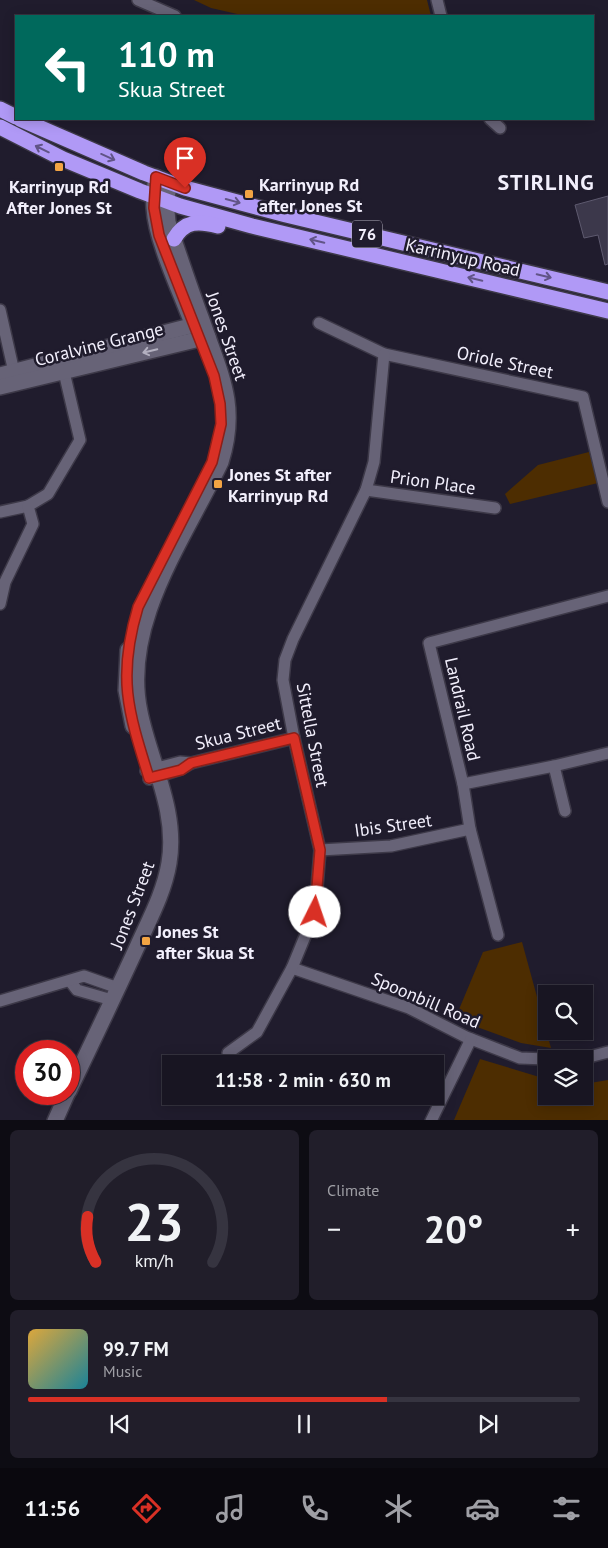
<!DOCTYPE html>
<html lang="en">
<head>
<meta charset="utf-8">
<style>
  :root { --surface:#181522; --page:#211e2a; --text:#f1f3f6; --muted:#9f9fa5; --line:#363440; --accent:#d93025 }
  body { margin:0; font-family:"PT Sans",sans-serif; background:var(--page); color:var(--text); height:100vh; display:flex; flex-direction:column; font-size:19px; white-space:nowrap }
  * { box-sizing:border-box; margin:0 }
  p { font-size:16px; color:var(--muted) }
  .icon { flex:none; width:28px; height:28px; fill:none; stroke:currentColor; stroke-width:2; stroke-linecap:round; stroke-linejoin:round }
  .map { position:relative; height:1120px; overflow:hidden }
  .side { display:flex; flex-direction:column; gap:10px; padding:10px; background:#0d0c13; flex:1 }
  .side>* { flex:none }
  .guide { position:absolute; left:15px; top:15px; width:579px; height:105px; border-radius:0px; box-shadow:0 2px 12px #0003,0 0 0 1px var(--line); background:#00695c; color:#fff; overflow:hidden }
  .controls { position:absolute; left:538px; top:985px; display:grid; gap:10px }
  .controls a { display:grid; place-items:center; width:55px; height:55px; border-radius:0px; background:var(--surface); box-shadow:0 2px 12px #0003,0 0 0 1px var(--line); font-size:25px }
  .speed { position:absolute; left:15px; top:1040px; display:flex; gap:10px; font-size:25px; font-weight:700; text-align:center }
  .speed>* { display:grid; place-content:center; width:65px; height:65px; border-radius:50%; background:var(--surface); box-shadow:0 2px 12px #0003,0 0 0 1px var(--line); line-height:1 }
  .speed .limit { border:8px solid #d22; background:#fff; color:#111 }
  .pin { position:absolute; display:grid; place-items:center; width:42px; height:42px; color:#fff; margin:-51px -21px; border-radius:50% 50% 50% 0; rotate:-45deg; box-shadow:0 0 5px #0007 }
  .pin .icon { rotate:45deg }
  .me { position:absolute; width:55px; margin:-28px; rotate:4deg; stroke-linejoin:round; filter:drop-shadow(0 0 4px #0008) }
  .turn { display:flex; align-items:center; gap:18px; height:105px; padding:0 20px; font-size:22px }
  .turn .icon { width:65px; height:65px; stroke-width:2.5 }
  .turn b { display:block; font-size:35px; line-height:42px }
  .big { font-size:38px; font-weight:700; line-height:1.1 }
  .side .widget { flex:1; display:flex; flex-direction:column; justify-content:center; gap:8px; min-width:0; padding:0 18px; border-radius:8px; background:var(--page) }
  .side .dial { align-items:center; gap:0 }
  .dial svg { height:130px; overflow:visible; fill:none; stroke:var(--line); stroke-width:7; stroke-linecap:round; text-anchor:middle }
  .dial text { fill:var(--text); stroke:none }
  .song { display:flex; align-items:center; gap:15px }
  .cover { width:60px; height:60px; border-radius:8px; background:linear-gradient(135deg,hsl(40 70% 55%),hsl(190 70% 35%)) }
  .played { height:5px; border-radius:2px; background:linear-gradient(90deg,var(--accent) 65%,var(--line) 65%) }
  .keys { display:flex; justify-content:space-around; direction:ltr }
  .heat { display:flex; justify-content:space-between; align-items:center; font-size:28px; direction:ltr }
  .side .tiles { flex:1; display:grid; gap:10px; grid-template-columns:1fr 1fr }
  .widget:last-child { grid-column:span 2 }
  .trip { position:absolute; left:162px; top:1055px; width:282px; height:50px; border-radius:0px; background:var(--surface); box-shadow:0 2px 12px #0003,0 0 0 1px var(--line); font-weight:700; line-height:50px; text-align:center }
  .menu { display:flex; height:80px; justify-content:space-around; align-items:center; background:#0a080e; color:var(--muted) }
  .menu .icon { width:35px; height:35px }
  .menu .active { color:var(--accent) }
  .menu b { font-size:22px; color:var(--text) }
  .map>svg:first-child { display:block }
  .green { fill:#4d2d01 }
  .building { fill:#3c384b; stroke:#5e5a6f }
  .lines { fill:none; stroke-linecap:round; stroke-linejoin:round }
  .street-casing { stroke:#3d3948; stroke-width:14 }
  .secondary-casing { stroke:#3d3948; stroke-width:18 }
  .highway-casing { stroke:#3d3948; stroke-width:18 }
  .street { stroke:#676377; stroke-width:11 }
  .secondary { stroke:#676377; stroke-width:15 }
  .highway { stroke:#b099f6; stroke-width:15 }
  .oneway { stroke:#615487 }
  .oneway2 { stroke:#b3b0c0 }
  .route-casing { stroke:#8d1f18; stroke-width:12 }
  .route { stroke:#d93025; stroke-width:9 }
  .poi-dot { fill:#f3a443; stroke:#201c2d; stroke-width:2 }
  .labels { text-anchor:middle; dominant-baseline:central; stroke-width:5; stroke-linejoin:round; paint-order:stroke }
  .shield { fill:#201c2d; stroke:#b3b0be; stroke-width:1 }
  .shield-label { font-size:16px; font-weight:bold; fill:#f2effc }
  .poi-label { font-size:18px; font-weight:bold; fill:#f2effc; stroke:#201c2d; text-anchor:start }
  .street-label { font-size:18px; fill:#f2effc; stroke:#201c2d }
  .district-label { font-size:22px; font-weight:bold; letter-spacing:1px; fill:#f2effc; stroke:#201c2d }
</style>
</head>
<body>
<div class="map">
<svg width="608" height="1121" viewBox="0 0 608 1121">
  <rect width="100%" height="100%" fill="#201c2d"/>
  <g class="green">
    <path d="M194,0H427L431,16H246L211,8Z"/>
    <path d="M589,452L598,483L510,504L505,494L538,465Z"/>
    <path d="M522,942L551,1048L521,1043L455,1019L483,952Z"/>
    <path d="M480,1059L546,1079V1096H584V1084L608,1080V1120H454Z"/>
  </g>
  <path class="building" d="M608,196V264L605,265L598,235L584,238L575,205Z"/>
  <g class="lines">
    <g class="street-casing">
      <g id="street">
        <path d="M138,0L175,16"/>
        <path d="M437,0L441,16"/>
        <path d="M490,119L500,128"/>
        <path d="M0,310L14,372"/>
        <path d="M319,323L384,354L583,397L608,502"/>
        <path d="M366,490L495,508"/>
        <path d="M0,512L28,506"/>
        <path d="M0,604L5,582L33,524L28,506L48,494L80,440L64,372"/>
        <path d="M554,766L565,811"/>
        <path d="M146,771L180,762L191,763"/>
        <path d="M149,779L181,769L191,763L294,738"/>
        <path d="M463,784L554,766L608,753"/>
        <path d="M320,850L391,846L470,829"/>
        <path d="M498,935L470,829L463,784L429,643L608,596"/>
        <path d="M292,968L409,1008L466,1037L520,1058L546,1059"/>
        <path d="M70,981L77,990L112,1000"/>
        <path d="M0,1001L84,976L118,988"/>
        <path d="M228,1053L257,1032L292,968L315,912L320,850L294,738L283,680L285,660L293,639L366,490L374,462L384,354"/>
        <path d="M581,1059L608,1052"/>
        <path d="M431,1121L471,1039"/>
      </g>
    </g>
    <g class="secondary-casing">
      <g id="secondary">
        <path d="M156,177C154,188 153,198 154,208C156,242 181,293 193,326"/>
        <path d="M0,375L202,323"/>
        <path d="M0,387L208,337"/>
        <path d="M128,650L126,690L133,726"/>
        <path d="M69,1091C92,1043 115,995 137,947C149,920 164,893 169,863C178,810 150,762 140,712C121,624 185,538 221,462C239,405 220,373 202,320C190,288 179,255 168,222L166,201L170,183"/>
        <path d="M55,1121L67,1094"/>
      </g>
    </g>
    <g class="highway-casing">
      <g id="highway">
        <path d="M0,109L16,117"/>
        <path d="M20,119L144,173L185,188L286,215L608,292"/>
        <path d="M0,127L63,159L140,191L180,206L252,226L608,311"/>
        <path d="M174,239C185,220 199,221 218,226"/>
      </g>
    </g>
    <use href="#street" class="street"/>
    <use href="#secondary" class="secondary"/>
    <use href="#highway" class="highway"/>
  </g>
  <defs><path id="oneway-shaft" d="M-6 0H5M1.5-3L5.5 0L1.5 3" fill="none" stroke-width="1.6" stroke-linecap="round" stroke-linejoin="round" transform="scale(1.25)"/></defs>
  <g class="oneway">
    <use href="#oneway-shaft" transform="translate(42 149) rotate(-154)"/>
    <use href="#oneway-shaft" transform="translate(108 157) rotate(24)"/>
    <use href="#oneway-shaft" transform="translate(233 201) rotate(15)"/>
    <use href="#oneway-shaft" transform="translate(317 241) rotate(-167)"/>
    <use href="#oneway-shaft" transform="translate(544 276) rotate(13)"/>
    <use href="#oneway-shaft" transform="translate(475 279) rotate(-167)"/>
  </g>
  <use class="oneway2" href="#oneway-shaft" transform="translate(150 351) rotate(166)"/>
  <g class="lines">
    <g class="route-casing">
      <path id="route" d="M185,188L156,177L154,208L159,235L214,376L220,404L221,424L212,462L138,607C117,677 128,711 149,778L181,770L191,763L294,738L320,850L315,912"/>
    </g>
    <use href="#route" class="route"/>
  </g>
  <g class="poi-dot">
    <rect x="54" y="162" width="10" height="10" rx="2.5"/>
    <rect x="244" y="189" width="10" height="10" rx="2.5"/>
    <rect x="213" y="479" width="10" height="10" rx="2.5"/>
    <rect x="141" y="936" width="10" height="10" rx="2.5"/>
  </g>
  <g class="labels">
    <rect class="shield" x="352" y="220.5" width="30" height="27" rx="4"/>
    <g class="shield-label">
      <text x="367" y="234">76</text>
    </g>
    <g class="poi-label">
      <text x="259" y="184">Karrinyup Rd<tspan x="259" dy="21">after Jones St</tspan></text>
      <text x="59" y="186" text-anchor="middle">Karrinyup Rd<tspan x="59" dy="21">After Jones St</tspan></text>
      <text x="228" y="474">Jones St after<tspan x="228" dy="21">Karrinyup Rd</tspan></text>
      <text x="156" y="931">Jones St<tspan x="156" dy="21">after Skua St</tspan></text>
    </g>
    <g class="street-label">
      <text transform="translate(463 257) rotate(13)">Karrinyup Road</text>
      <text transform="translate(227 336) rotate(71)">Jones Street</text>
      <text transform="translate(99 344) rotate(-14)">Coralvine Grange</text>
      <text transform="translate(505 362) rotate(12)">Oriole Street</text>
      <text transform="translate(433 482) rotate(8)">Prion Place</text>
      <text transform="translate(463 709) rotate(77)">Landrail Road</text>
      <text transform="translate(238 733) rotate(-14)">Skua Street</text>
      <text transform="translate(313 735) rotate(79)">Sittella Street</text>
      <text transform="translate(393 825) rotate(-8)">Ibis Street</text>
      <text transform="translate(132 905) rotate(-69)">Jones Street</text>
      <text transform="translate(426 1000) rotate(23)">Spoonbill Road</text>
    </g>
    <g class="district-label">
      <text x="546" y="182">STIRLING</text>
    </g>
  </g>
</svg>
<div class="controls">
<a><svg class="icon" aria-label="search" viewBox="0 0 24 24"><circle cx="10" cy="10" r="6"/><path d="M15 15l6 6"/></svg></a>
<a><svg class="icon" aria-label="layers" viewBox="0 0 24 24"><path d="M12 4l9 5-9 5-9-5zM3 14l9 5 9-5"/></svg></a>
</div>
<div class="speed"><div class="limit">30</div></div>
<div class="pin" style="left:185px;top:188px;background:#d93025"><svg class="icon" aria-label="arrive" viewBox="0 0 24 24"><path d="M6 21V4h12l-3 4 3 4H6"/></svg></div>
<svg class="me" style="left:315px;top:912px" viewBox="-20 -20 40 40"><circle r="19" fill="#fff"/><path d="M0-13L10 11 0 6-10 11z" fill="#d93025"/></svg>
<div class="trip">11:58 · 2 min · 630 m</div>
<div class="guide">
<div class="turn"><svg class="icon" aria-label="left" viewBox="0 0 24 24"><path d="M17 20v-9H6M10 6l-5 5 5 5"/></svg><div><b>110 m</b>Skua Street</div></div>
</div>
</div>
<section class="side">
<div class="tiles">
<div class="widget dial"><svg viewBox="0 0 100 80">
<path d="M14 69A42 42 0 1 1 86 69"/>
<path d="M14 69A42 42 0 0 1 9 41" stroke="#d93025"/>
<text x="50" y="56" font-size="32" font-weight="700">23</text>
<text x="50" y="72" font-size="11">km/h</text>
</svg></div>
<div class="widget"><p>Climate</p>
<div class="heat"><a>−</a><b class="big">20°</b><a>+</a></div>
</div>
<div class="widget">
<div class="song"><i class="cover"></i><div><b>99.7 FM</b><p>Music</p></div></div>
<div class="played"></div>
<div class="keys"><svg class="icon" aria-label="previous" viewBox="0 0 24 24"><path d="M18 5L8 12l10 7zM5 5v14"/></svg><svg class="icon" aria-label="pause" viewBox="0 0 24 24"><path d="M8 5v14M16 5v14"/></svg><svg class="icon" aria-label="next" viewBox="0 0 24 24"><path d="M6 5l10 7-10 7zM19 5v14"/></svg></div>
</div>
</div>
</section>
<nav class="menu">
<b>11:56</b>
<svg class="icon active" aria-label="directions" viewBox="0 0 24 24"><path d="M12 3l9 9-9 9-9-9zM9 14v-3h6M13 9l2 2-2 2"/></svg>
<svg class="icon" aria-label="music" viewBox="0 0 24 24"><path d="M9 18V5l10-2v13"/><circle cx="6" cy="18" r="3"/><circle cx="16" cy="16" r="3"/></svg>
<svg class="icon" aria-label="phone" viewBox="0 0 24 24"><path d="M5 4h4l2 5-3 2q2 4 5 5l2-3 5 2v4C11 20 4 13 5 4z"/></svg>
<svg class="icon" aria-label="climate" viewBox="0 0 24 24"><path d="M12 3v18M4 7l16 10M4 17L20 7"/></svg>
<svg class="icon" aria-label="car" viewBox="0 0 24 24"><path d="M5 17H2v-5l4-1 3-4h7l3 4 3 1v5h-3M9 17h6M6 11h13"/><circle cx="7" cy="17" r="2"/><circle cx="17" cy="17" r="2"/></svg>
<svg class="icon" aria-label="filters" viewBox="0 0 24 24"><path d="M4 7h16M4 17h16"/><circle cx="9" cy="7" r="2"/><circle cx="15" cy="17" r="2"/></svg>
</nav>
</body>
</html>
